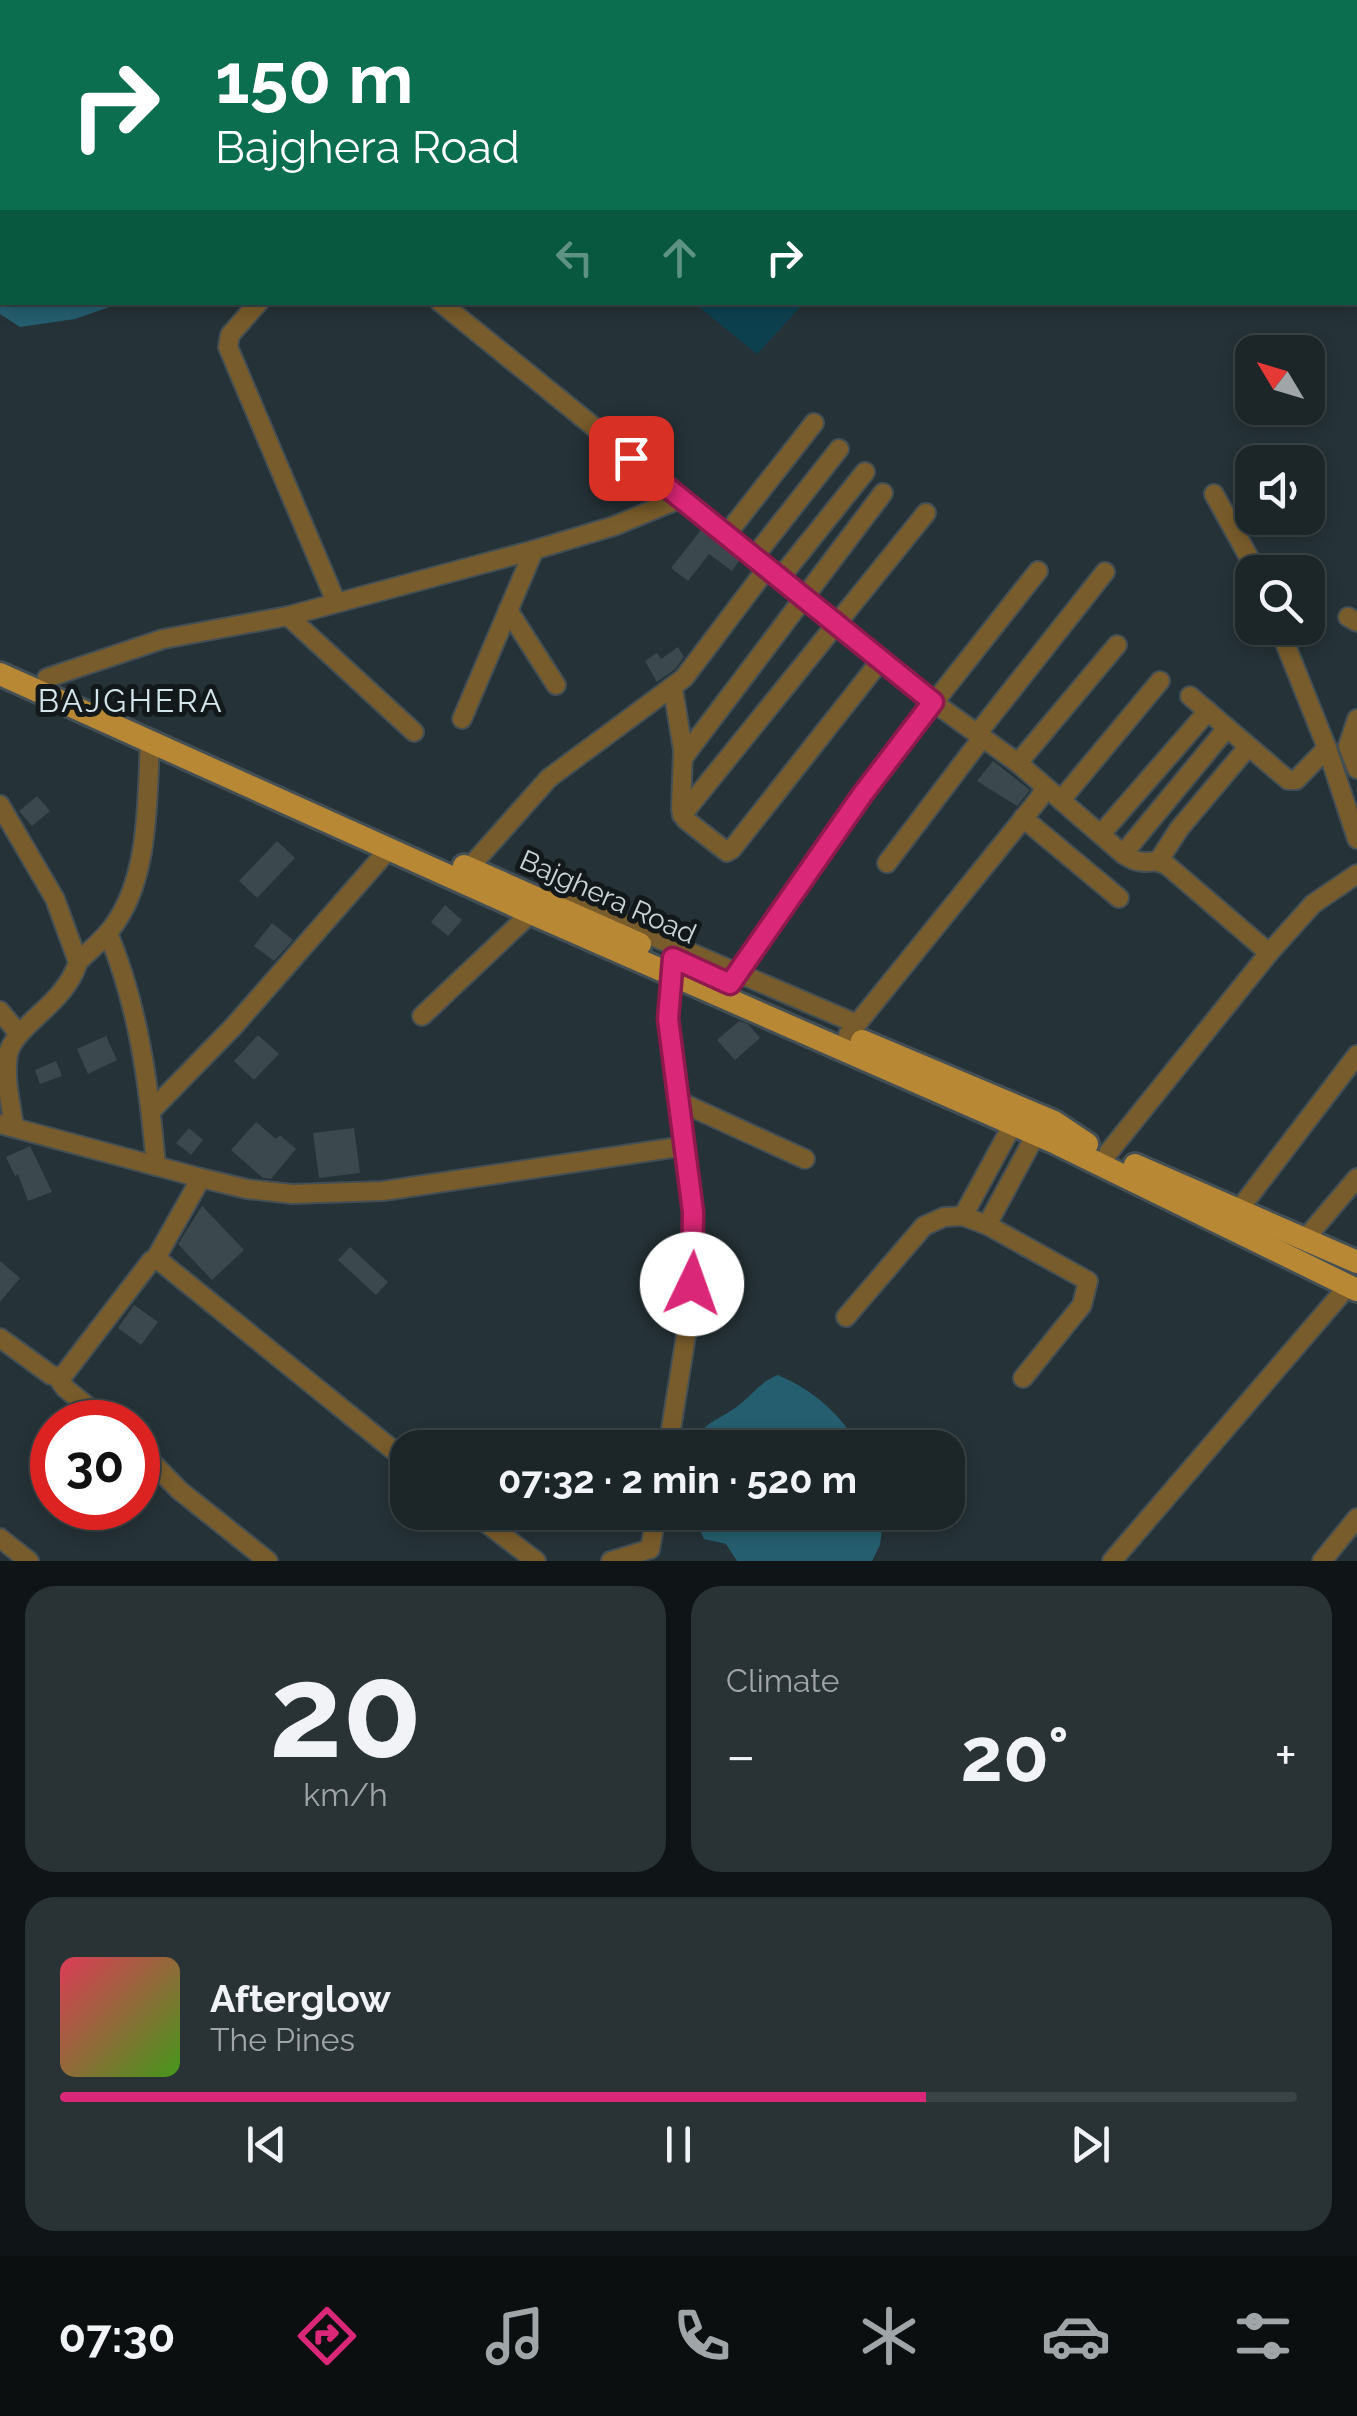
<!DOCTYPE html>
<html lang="en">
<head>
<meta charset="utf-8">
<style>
  :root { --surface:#1c2629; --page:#293235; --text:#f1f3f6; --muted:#a0a5a8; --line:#3a4346; --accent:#db2777 }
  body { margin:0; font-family:Raleway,sans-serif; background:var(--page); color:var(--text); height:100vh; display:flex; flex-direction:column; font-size:38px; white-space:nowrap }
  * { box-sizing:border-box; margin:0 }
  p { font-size:32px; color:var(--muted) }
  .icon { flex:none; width:55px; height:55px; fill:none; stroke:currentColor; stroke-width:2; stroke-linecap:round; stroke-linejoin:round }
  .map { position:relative; height:1561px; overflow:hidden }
  .drawer { display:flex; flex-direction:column; gap:25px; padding:25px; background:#0f1517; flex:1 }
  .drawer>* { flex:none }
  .hud { position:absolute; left:0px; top:0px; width:1358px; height:305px; box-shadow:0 5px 15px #0003,0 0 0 2px var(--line); background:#0b6e4f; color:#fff; overflow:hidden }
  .needle { width:65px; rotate:308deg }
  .controls { position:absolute; left:1235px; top:335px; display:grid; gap:20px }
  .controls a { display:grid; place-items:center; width:90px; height:90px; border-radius:20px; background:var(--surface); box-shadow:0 5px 15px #0003,0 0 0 2px var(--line); font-size:50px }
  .speed { position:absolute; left:30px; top:1400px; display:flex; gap:20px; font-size:50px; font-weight:700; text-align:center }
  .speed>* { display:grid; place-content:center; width:130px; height:130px; border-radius:50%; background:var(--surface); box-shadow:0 5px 15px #0003,0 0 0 2px var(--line); line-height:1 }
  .speed .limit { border:15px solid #d22; background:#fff; color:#111 }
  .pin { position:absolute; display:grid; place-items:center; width:85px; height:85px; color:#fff; margin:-42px; border-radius:20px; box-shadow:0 5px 15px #0006 }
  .me { position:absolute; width:110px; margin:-55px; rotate:3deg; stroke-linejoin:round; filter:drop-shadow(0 0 8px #0008) }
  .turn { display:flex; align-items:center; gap:35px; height:210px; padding:0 50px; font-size:45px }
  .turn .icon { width:130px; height:130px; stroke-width:2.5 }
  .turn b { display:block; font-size:70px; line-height:85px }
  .lanes { display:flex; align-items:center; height:95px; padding:0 50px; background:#0003; justify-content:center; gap:50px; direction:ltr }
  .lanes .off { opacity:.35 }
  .big { font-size:75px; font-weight:700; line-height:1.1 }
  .drawer .card { flex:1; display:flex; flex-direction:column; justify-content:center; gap:15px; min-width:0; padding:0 35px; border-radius:30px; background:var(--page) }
  .drawer .dial { align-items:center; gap:0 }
  .dial b { font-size:130px; line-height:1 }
  .song { display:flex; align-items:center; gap:30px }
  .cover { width:120px; height:120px; border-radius:15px; background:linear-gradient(135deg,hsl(350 70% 55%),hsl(100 70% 35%)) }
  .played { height:10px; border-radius:5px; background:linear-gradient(90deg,var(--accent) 70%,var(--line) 70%) }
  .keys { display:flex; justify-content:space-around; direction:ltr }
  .heat { display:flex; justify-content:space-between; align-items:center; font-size:55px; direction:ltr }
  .drawer .tiles { flex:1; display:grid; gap:25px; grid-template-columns:1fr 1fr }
  .card:last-child { grid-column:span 2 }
  .trip { position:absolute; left:390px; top:1430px; width:575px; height:100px; border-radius:30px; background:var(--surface); box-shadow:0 5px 15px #0003,0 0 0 2px var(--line); font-weight:700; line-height:100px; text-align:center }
  .tab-bar { display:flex; height:160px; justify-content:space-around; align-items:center; background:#0b0f10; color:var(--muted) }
  .tab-bar .icon { width:70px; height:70px }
  .tab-bar .on { color:var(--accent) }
  .tab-bar b { font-size:45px; color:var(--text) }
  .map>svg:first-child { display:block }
  .green { fill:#0d404f }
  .water { fill:#255e6f }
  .building { fill:#3b494e }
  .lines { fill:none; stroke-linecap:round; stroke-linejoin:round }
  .minor-casing { stroke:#434f54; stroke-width:22 }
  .major-casing { stroke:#434f54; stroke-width:28 }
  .minor { stroke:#795c2b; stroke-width:18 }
  .major { stroke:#b88835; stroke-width:22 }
  .route-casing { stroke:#8e194d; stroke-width:25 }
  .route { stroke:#db2777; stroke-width:18 }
  .labels { text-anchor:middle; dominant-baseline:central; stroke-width:10; stroke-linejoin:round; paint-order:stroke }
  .street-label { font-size:28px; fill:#cbd4d7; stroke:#13191b }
  .quarter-label { font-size:32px; letter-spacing:2.5px; fill:#d4e5eb; stroke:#13191b }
</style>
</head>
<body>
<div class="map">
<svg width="1357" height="1561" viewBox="0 0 1357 1561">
  <rect width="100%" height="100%" fill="#253237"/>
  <path class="green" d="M694,303H804L757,354Z"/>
  <g class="water">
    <path d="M2,243V302L121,303L75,319L20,327L0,314Z"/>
    <path d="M778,1375C813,1390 840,1413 859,1447H690C706,1419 717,1422 739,1405C754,1393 760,1382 778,1375Z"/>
    <path d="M692,1513V1512L884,1513L880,1545L872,1561H737L726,1544L704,1539Z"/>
  </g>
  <g class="building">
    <path d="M701,530L739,561L732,571L709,554L688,581L671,568Z"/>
    <path d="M678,647L684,657L675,669L657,682L645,661L657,653L661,659Z"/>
    <path d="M993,761L1030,790L1017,806L977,781Z"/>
    <path d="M37,796L50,811L32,826L19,811Z"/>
    <path d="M277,841L295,858L257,898L239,881Z"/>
    <path d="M445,905L462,920L448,936L431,922Z"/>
    <path d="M272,923L293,940L274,961L254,946Z"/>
    <path d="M739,1021L748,1024L760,1038L735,1060L717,1040Z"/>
    <path d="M258,1035L279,1054L254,1080L234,1061Z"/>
    <path d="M106,1036L117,1060L88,1074L77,1049Z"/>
    <path d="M56,1061L62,1076L40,1084L35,1070Z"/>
    <path d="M256,1122L276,1139L280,1135L296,1149L271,1179L263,1178L231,1150Z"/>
    <path d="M189,1128L203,1140L191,1155L176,1143Z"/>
    <path d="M354,1128L360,1173L319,1178L313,1133Z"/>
    <path d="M30,1146L52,1192L28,1201L18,1174L15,1176L6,1157Z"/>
    <path d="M202,1206L244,1250L212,1280L178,1244Z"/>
    <path d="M350,1247L388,1282L376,1295L338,1260Z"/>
    <path d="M0,1261L20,1278L0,1302Z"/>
    <path d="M134,1305L158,1322L141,1345L118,1328Z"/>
  </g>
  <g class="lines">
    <g class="minor-casing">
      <g id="minor">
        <path d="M61,0L64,2"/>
        <path d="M493,2L494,0"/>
        <path d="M259,302L230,335L228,347L336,602"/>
        <path d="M440,302L933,702L1018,763L1123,854C1147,870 1150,855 1168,866L1269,953"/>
        <path d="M1214,494L1257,572"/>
        <path d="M726,535L814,423"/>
        <path d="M754,557L839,449"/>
        <path d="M780,578L865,472"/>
        <path d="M508,610L556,685"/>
        <path d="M288,616L414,732"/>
        <path d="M1348,617L1357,622"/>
        <path d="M1279,628L1327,748L1357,839"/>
        <path d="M47,678L163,639L288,616L534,550L614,526L682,498"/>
        <path d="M673,689L683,750L681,810L686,820L727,852L732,849L881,660"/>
        <path d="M1190,696L1288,780H1296L1327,748"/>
        <path d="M462,719L534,550"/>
        <path d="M1357,719L1348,746L1357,769"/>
        <path d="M977,734L1105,572"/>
        <path d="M683,758L883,493"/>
        <path d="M1018,763L1117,645"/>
        <path d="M1061,800L1160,681"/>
        <path d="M0,805L55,899L78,962C66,1004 13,1026 8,1055C4,1078 11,1104 14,1127"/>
        <path d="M682,815L926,513"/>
        <path d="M1023,818L1119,898"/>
        <path d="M1101,834L1208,711"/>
        <path d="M1123,854L1227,728"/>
        <path d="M1159,860L1179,829L1248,747"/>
        <path d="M887,863L982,738"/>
        <path d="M469,868L549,778L684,678L768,567"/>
        <path d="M554,894L857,1024"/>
        <path d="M108,933C139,1008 149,1086 156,1166"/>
        <path d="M78,962C89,951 102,941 111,929C150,880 147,800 150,741"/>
        <path d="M730,984L880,771L1038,571"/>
        <path d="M0,1011L19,1034"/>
        <path d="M422,1016L531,913"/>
        <path d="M848,1035L1039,799L1045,787"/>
        <path d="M678,1101L805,1159"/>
        <path d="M151,1111L234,1026L389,849"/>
        <path d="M0,1124L201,1178L247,1189L292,1194L383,1191L685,1146"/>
        <path d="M1108,1153L1269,953L1313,904L1357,874"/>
        <path d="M1238,1211L1357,1055"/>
        <path d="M963,1216L1013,1124"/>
        <path d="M987,1225L1036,1134"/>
        <path d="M1305,1239L1357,1178"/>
        <path d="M156,1258L201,1178"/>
        <path d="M846,1317L924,1226L944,1217L963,1216L987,1225L1088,1281L1082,1305L1023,1378"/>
        <path d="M0,1338L51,1375L62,1377L151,1261L156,1258L408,1462"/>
        <path d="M58,1378L65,1388L107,1422"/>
        <path d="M138,1448L179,1490L268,1561"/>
        <path d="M668,1448L689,1317L695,1252L693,1212L668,1019L673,958"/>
        <path d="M472,1512L536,1561"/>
        <path d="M0,1538L29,1561"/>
        <path d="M650,1549L657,1512"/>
        <path d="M611,1561L650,1549"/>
        <path d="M1112,1561L1348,1286"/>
        <path d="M1322,1561L1357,1518"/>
      </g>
    </g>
    <g class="major-casing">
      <g id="major">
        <path d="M0,674L531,913L1056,1143L1357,1290"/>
        <path d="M464,866L640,944"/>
        <path d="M862,1041L1054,1122L1087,1144"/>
        <path d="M1135,1165L1357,1262"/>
      </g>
    </g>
    <use href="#minor" class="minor"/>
    <use href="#major" class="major"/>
  </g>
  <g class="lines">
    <g class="route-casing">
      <path id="route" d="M631,458L933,702L862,795L730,984L673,958L668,1019L693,1212L692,1284"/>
    </g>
    <use href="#route" class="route"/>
  </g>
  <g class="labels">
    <g class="street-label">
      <text transform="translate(608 897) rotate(24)">Bajghera Road</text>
    </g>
    <g class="quarter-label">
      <text x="131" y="700">BAJGHERA</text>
    </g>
  </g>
</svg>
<div class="controls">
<a><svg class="needle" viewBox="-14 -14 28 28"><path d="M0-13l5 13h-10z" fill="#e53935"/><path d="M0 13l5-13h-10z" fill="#a0a5a8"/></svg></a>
<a><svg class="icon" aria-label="sound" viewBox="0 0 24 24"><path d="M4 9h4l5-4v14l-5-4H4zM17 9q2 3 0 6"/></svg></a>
<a><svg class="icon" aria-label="search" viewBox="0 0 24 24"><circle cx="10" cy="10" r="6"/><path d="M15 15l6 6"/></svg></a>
</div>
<div class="speed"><div class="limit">30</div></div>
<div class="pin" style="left:631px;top:458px;background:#d93025"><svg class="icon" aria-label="arrive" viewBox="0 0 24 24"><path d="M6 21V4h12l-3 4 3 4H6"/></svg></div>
<svg class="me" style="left:692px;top:1284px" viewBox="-20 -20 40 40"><circle r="19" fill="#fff"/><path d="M0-13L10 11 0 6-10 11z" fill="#db2777"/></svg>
<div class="trip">07:32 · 2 min · 520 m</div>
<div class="hud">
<div class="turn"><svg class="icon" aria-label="right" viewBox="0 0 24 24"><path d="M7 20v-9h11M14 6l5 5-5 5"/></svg><div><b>150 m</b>Bajghera Road</div></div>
<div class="lanes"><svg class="icon off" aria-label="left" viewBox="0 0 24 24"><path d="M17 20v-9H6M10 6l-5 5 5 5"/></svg><svg class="icon off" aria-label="ahead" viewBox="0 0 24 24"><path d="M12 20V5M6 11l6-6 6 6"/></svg><svg class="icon" aria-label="right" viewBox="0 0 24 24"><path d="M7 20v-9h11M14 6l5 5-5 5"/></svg></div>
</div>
</div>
<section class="drawer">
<div class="tiles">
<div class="card dial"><b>20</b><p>km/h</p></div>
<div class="card"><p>Climate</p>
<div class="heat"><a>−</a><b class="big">20°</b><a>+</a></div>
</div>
<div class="card">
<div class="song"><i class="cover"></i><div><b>Afterglow</b><p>The Pines</p></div></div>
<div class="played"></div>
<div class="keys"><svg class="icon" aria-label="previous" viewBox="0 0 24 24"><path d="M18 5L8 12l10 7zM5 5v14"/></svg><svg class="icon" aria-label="pause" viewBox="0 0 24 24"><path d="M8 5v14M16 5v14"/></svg><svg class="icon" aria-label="next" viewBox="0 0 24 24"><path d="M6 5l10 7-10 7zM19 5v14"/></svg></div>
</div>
</div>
</section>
<nav class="tab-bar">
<b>07:30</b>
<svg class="icon on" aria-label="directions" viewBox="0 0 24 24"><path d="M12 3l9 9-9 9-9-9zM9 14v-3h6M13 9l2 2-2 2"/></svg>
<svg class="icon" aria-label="music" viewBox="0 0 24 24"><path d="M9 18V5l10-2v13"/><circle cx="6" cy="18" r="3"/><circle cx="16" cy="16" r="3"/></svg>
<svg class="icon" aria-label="phone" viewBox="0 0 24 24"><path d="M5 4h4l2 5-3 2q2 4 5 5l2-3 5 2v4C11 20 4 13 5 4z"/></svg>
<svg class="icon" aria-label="climate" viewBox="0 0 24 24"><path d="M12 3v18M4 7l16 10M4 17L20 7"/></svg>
<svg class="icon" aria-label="car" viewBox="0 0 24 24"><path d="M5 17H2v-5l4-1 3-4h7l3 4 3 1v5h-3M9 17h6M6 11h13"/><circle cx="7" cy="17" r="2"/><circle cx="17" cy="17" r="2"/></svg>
<svg class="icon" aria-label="filters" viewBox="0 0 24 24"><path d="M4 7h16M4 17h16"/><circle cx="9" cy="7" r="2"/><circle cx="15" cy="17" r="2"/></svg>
</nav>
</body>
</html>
